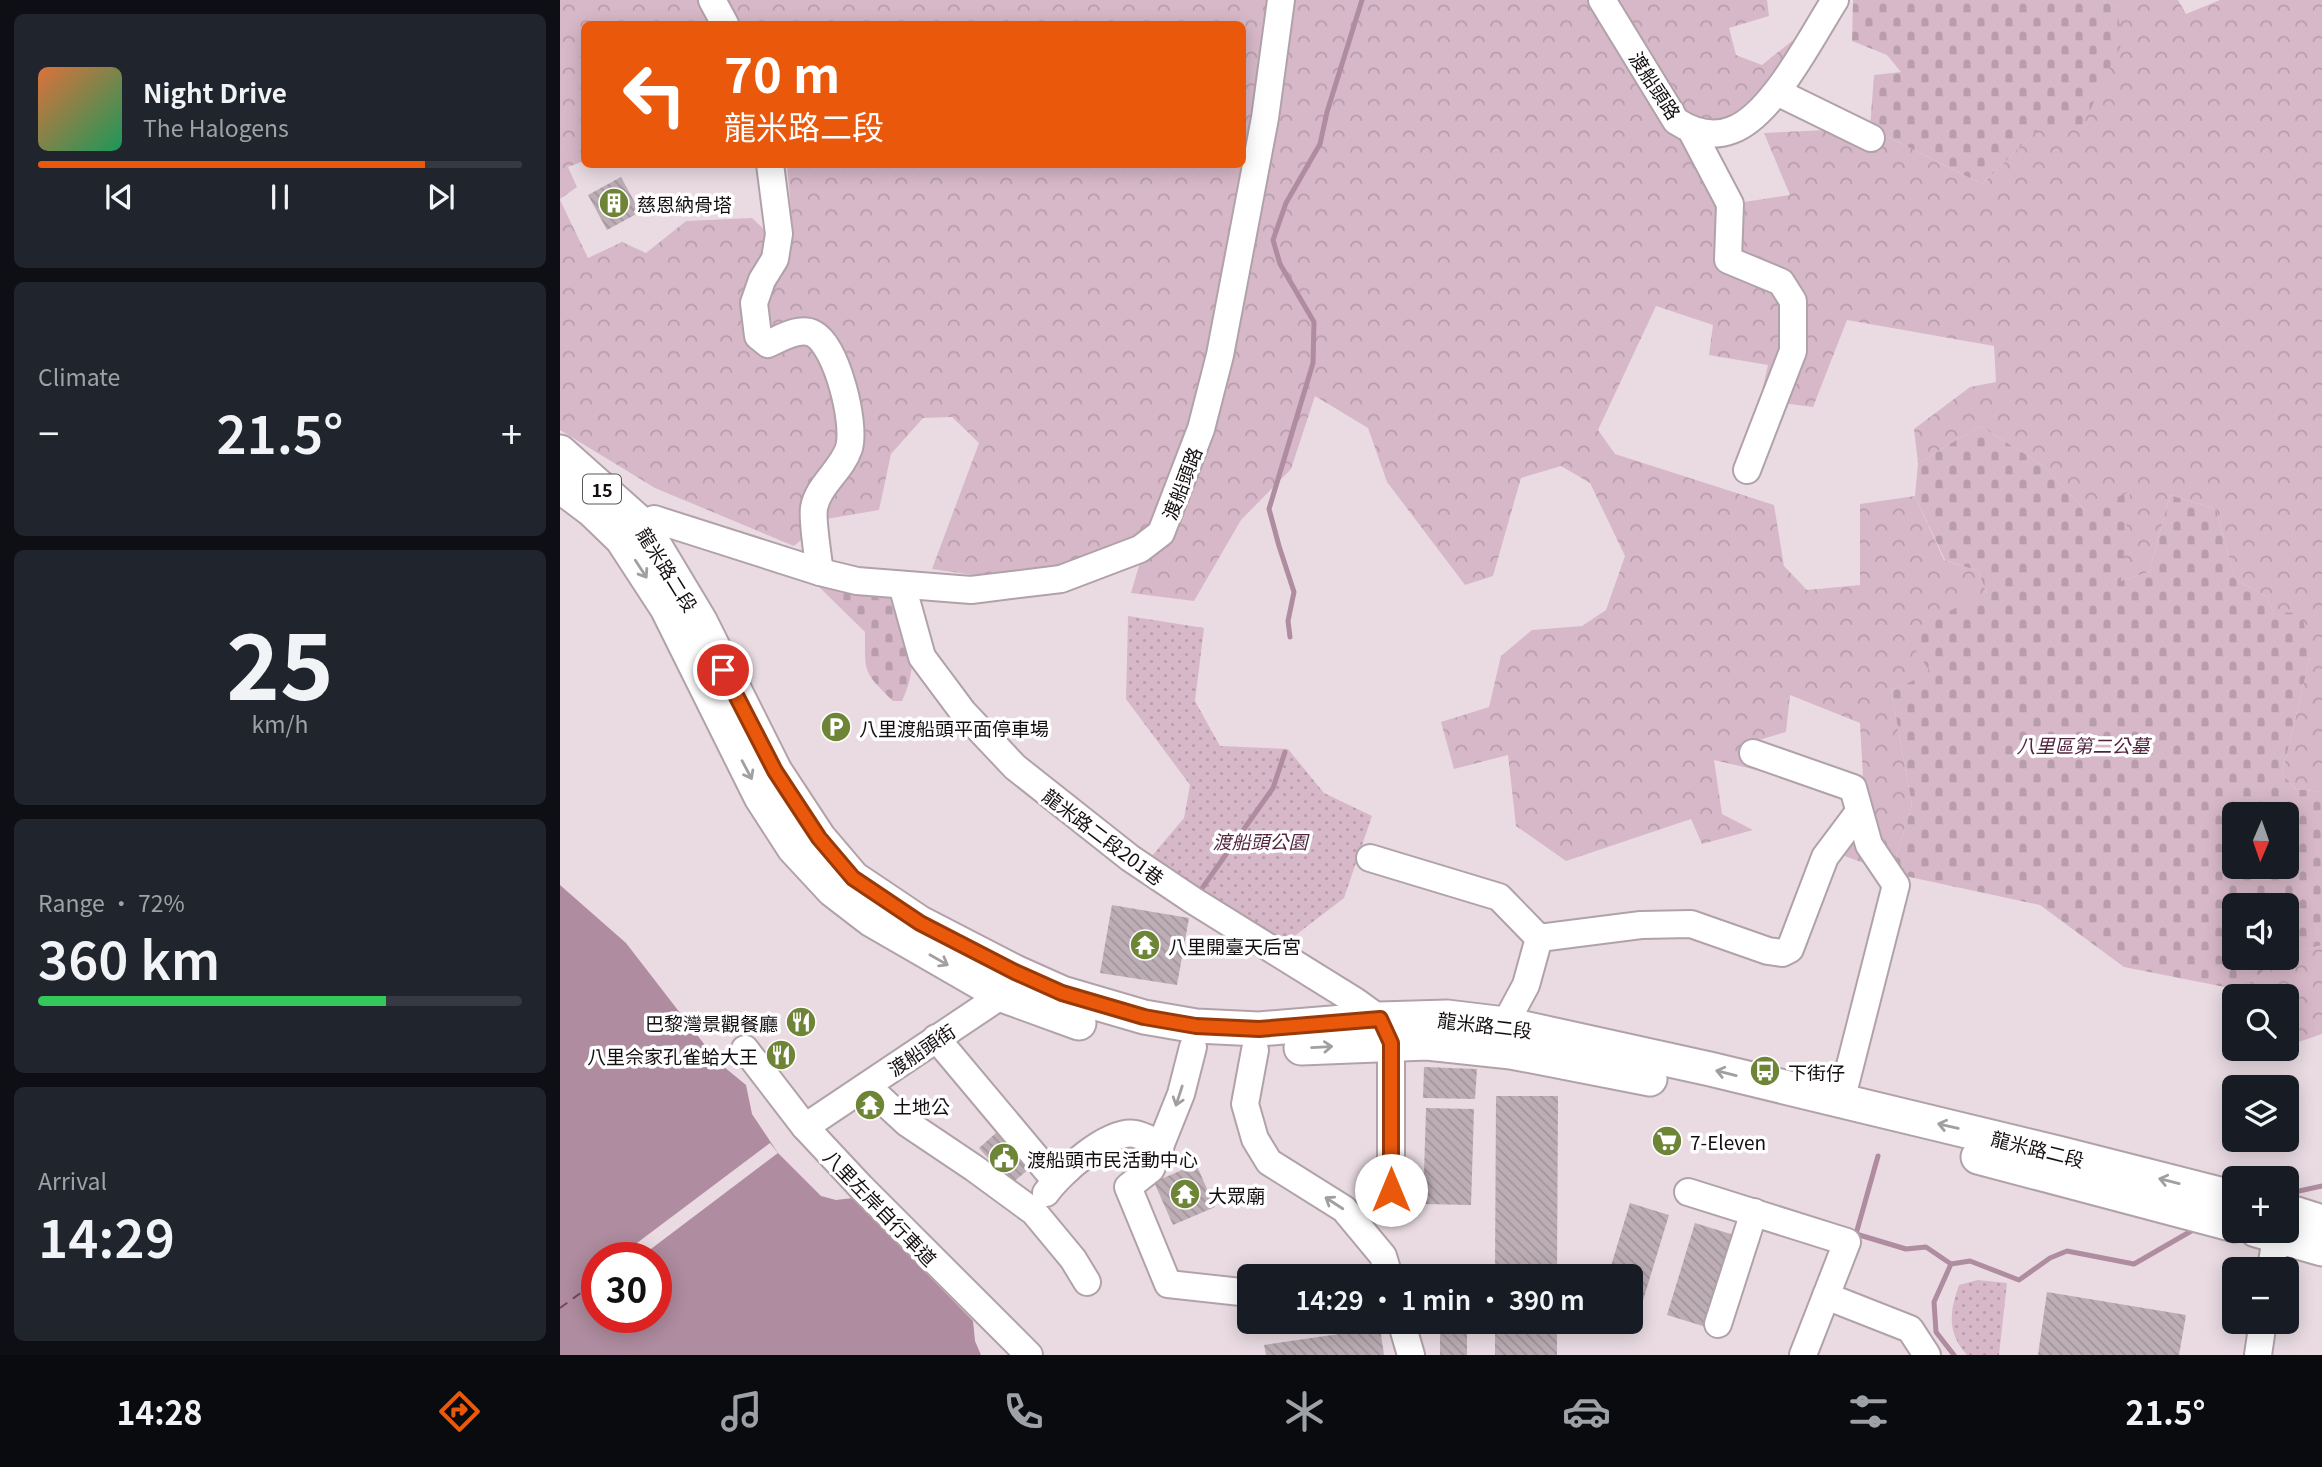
<!DOCTYPE html>
<html lang="en">
<head>
<meta charset="utf-8">
<style>
  :root { --surface:#171b24; --page:#20242c; --text:#f1f3f6; --muted:#9ea1a6; --line:#363941; --accent:#ea580c }
  body { margin:0; font-family:Georgia,"Noto Sans TC",serif; background:var(--page); color:var(--text); height:100vh; display:flex; flex-direction:column; font-size:26px; white-space:nowrap }
  * { box-sizing:border-box; margin:0 }
  p { font-size:23px; color:var(--muted) }
  .icon { flex:none; width:38px; height:38px; fill:none; stroke:currentColor; stroke-width:2; stroke-linecap:round; stroke-linejoin:round }
  .map { position:relative; flex:1; overflow:hidden }
  .details { display:flex; flex-direction:column; gap:14px; padding:14px; background:#0d0f14; width:560px }
  .details>* { flex:none }
  .top-card { position:absolute; left:21px; top:21px; width:665px; height:147px; border-radius:10px; box-shadow:0 4px 18px #0003; background:#ea580c; color:#fff; overflow:hidden }
  .needle { width:46px; rotate:182deg }
  .fabs { position:absolute; left:1662px; top:802px; display:grid; gap:14px }
  .fabs a { display:grid; place-items:center; width:77px; height:77px; border-radius:10px; background:var(--surface); box-shadow:0 4px 18px #0003; font-size:35px }
  .speed { position:absolute; left:21px; top:1242px; display:flex; gap:14px; font-size:35px; font-weight:700; text-align:center }
  .speed>* { display:grid; place-content:center; width:91px; height:91px; border-radius:50%; background:var(--surface); box-shadow:0 4px 18px #0003; line-height:1 }
  .speed .limit { border:10px solid #d22; background:#fff; color:#111 }
  .pin { position:absolute; display:grid; place-items:center; width:60px; height:60px; color:#fff; margin:-30px; border:4px solid #fff; border-radius:50%; box-shadow:0 2px 7px #0007 }
  .me { position:absolute; width:77px; margin:-38px; rotate:0deg; stroke-linejoin:round; filter:drop-shadow(0 0 5px #0008) }
  .turn { display:flex; align-items:center; gap:24px; height:147px; padding:0 28px; font-size:32px }
  .turn .icon { width:91px; height:91px; stroke-width:2.5 }
  .turn b { display:block; font-size:49px; line-height:60px }
  .big { font-size:52px; font-weight:600; line-height:1.1 }
  .details .card { flex:1; display:flex; flex-direction:column; justify-content:center; gap:10px; min-width:0; padding:0 24px; border-radius:10px; background:var(--page) }
  .details .dial { align-items:center; gap:0 }
  .dial b { font-size:91px; line-height:1 }
  .song { display:flex; align-items:center; gap:21px }
  .cover { width:84px; height:84px; border-radius:10px; background:linear-gradient(135deg,hsl(20 70% 55%),hsl(150 70% 35%)) }
  .played { height:7px; border-radius:4px; background:linear-gradient(90deg,var(--accent) 80%,var(--line) 80%) }
  .keys { display:flex; justify-content:space-around; direction:ltr }
  .heat { display:flex; justify-content:space-between; align-items:center; font-size:38px; direction:ltr }
  .charge { height:10px; border-radius:5px; background:linear-gradient(90deg,#34c759 72%,var(--line) 0) }
  .trip { position:absolute; left:677px; top:1264px; width:406px; height:70px; border-radius:10px; background:var(--surface); box-shadow:0 4px 18px #0003; font-weight:600; line-height:70px; text-align:center }
  .tab-bar { display:flex; height:112px; justify-content:space-around; align-items:center; background:#090b0e; color:var(--muted) }
  .tab-bar .icon { width:49px; height:49px }
  .tab-bar .current { color:var(--accent) }
  .tab-bar b { font-size:32px; color:var(--text) }
  main { display:flex; flex:1; min-height:0 }
  .map>svg:first-child { display:block }
  .forest { fill:url(#forest-crowns) }
  .cemetery { fill:url(#cemetery-stones); fill-rule:evenodd }
  .park { fill:url(#park-dots) }
  .water { fill:#af8c9f; fill-rule:evenodd }
  .pier { fill:#eadbe3 }
  .lines { fill:none; stroke-linecap:round; stroke-linejoin:round }
  .stream { stroke:#af8c9f; stroke-width:5 }
  .ferry { stroke:#774562; stroke-width:2; stroke-dasharray:9 7; stroke-linecap:butt }
  .building { fill:url(#building-back-hatch) }
  .minor-casing { stroke:#b1a2aa; stroke-width:30 }
  .major-casing { stroke:#b1a2aa; stroke-width:37 }
  .minor { stroke:#fff; stroke-width:26 }
  .major { stroke:#fff; stroke-width:33 }
  .oneway { stroke:#a19fa0 }
  .route-casing { stroke:#983908; stroke-width:18 }
  .route { stroke:#ea580c; stroke-width:12 }
  .labels { text-anchor:middle; dominant-baseline:central; stroke-width:7; stroke-linejoin:round; paint-order:stroke }
  .shield { fill:#fff; stroke:#5a5758; stroke-width:2 }
  .shield-label { font-size:18px; font-weight:bold; fill:#140f11 }
  .street-label { font-size:19px; fill:#140f11; stroke:#fff }
  .poi-label { font-size:19px; fill:#140f11; stroke:#fff; text-anchor:start }
  .park-label { font-size:19px; font-style:italic; fill:#532441; stroke:#fff }
</style>
</head>
<body>
<main>
<section class="details">
<div class="card">
<div class="song"><i class="cover"></i><div><b>Night Drive</b><p>The Halogens</p></div></div>
<div class="played"></div>
<div class="keys"><svg class="icon" aria-label="previous" viewBox="0 0 24 24"><path d="M18 5L8 12l10 7zM5 5v14"/></svg><svg class="icon" aria-label="pause" viewBox="0 0 24 24"><path d="M8 5v14M16 5v14"/></svg><svg class="icon" aria-label="next" viewBox="0 0 24 24"><path d="M6 5l10 7-10 7zM19 5v14"/></svg></div>
</div>
<div class="card"><p>Climate</p>
<div class="heat"><a>−</a><b class="big">21.5°</b><a>+</a></div>
</div>
<div class="card dial"><b>25</b><p>km/h</p></div>
<div class="card"><p>Range · 72%</p><b class="big">360 km</b><div class="charge"></div></div>
<div class="card"><p>Arrival</p><b class="big">14:29</b></div>
</section>
<div class="map">
<svg width="1762" height="1355" viewBox="0 0 1762 1355">
  <defs>
    <pattern id="forest-crowns" width="20" height="18" patternUnits="userSpaceOnUse" patternTransform="scale(1.75)"><rect width="20" height="18" fill="#d7b8c8"/><path d="M2 6a3 3 0 1 1 6 0M12 15a3 3 0 1 1 6 0" fill="none" stroke="#b89dab"/></pattern>
    <pattern id="cemetery-stones" width="16" height="16" patternUnits="userSpaceOnUse" patternTransform="scale(1.75)"><rect width="16" height="16" fill="#d7b8c8"/><path d="M2 7V4a2 2 0 0 1 4 0v3zM10 15v-3a2 2 0 0 1 4 0v3z" fill="#b89dab"/></pattern>
    <pattern id="park-dots" width="8" height="8" patternUnits="userSpaceOnUse" patternTransform="scale(1.75)"><rect width="8" height="8" fill="#d7b8c8"/><path d="M2 2h.1M6 6h.1" fill="none" stroke="#b89dab" stroke-width="1.8" stroke-linecap="round"/></pattern>
    <pattern id="building-back-hatch" width="6" height="6" patternUnits="userSpaceOnUse" patternTransform="scale(1.75)"><rect width="6" height="6" fill="#bdaeb5"/><path d="M-1 5l2 2M0 0l6 6M5-1l2 2" fill="none" stroke="#a2949b"/></pattern>
  </defs>
  <rect width="100%" height="100%" fill="#eadbe3"/>
  <g class="forest">
    <path d="M0,0H1207L1209,16L1169,28L1176,55L1202,65L1232,41L1250,61L1235,85L1133,135L1171,204L1230,195L1204,133L1310,128L1422,184L1478,129L1556,8L1543,0H1618L1626,14L1660,0H1762V792L1736,789L1722,774L1750,657L1713,612L1707,597L1675,579L1656,509L1610,495L1589,572L1561,581L1525,510L1484,466L1420,426L1358,463L1354,429L1410,387L1436,382L1434,346L1287,320L1253,407L1200,400L1208,365L1149,355L1153,325L1096,306L1038,430L1055,454L1214,505L1224,566L1247,590L1300,585V504L1355,496L1384,560L1418,571L1427,594L1371,674L1331,690L1352,805L1331,873L1279,854L1304,795L1300,723L1230,695L1226,732L1199,740L1197,770L1154,760L1162,814L1193,830L1142,844L1131,819L1006,861L956,826L948,755L894,769L881,722L929,707L941,656L972,630L1022,626L1046,610L1065,556L1030,483L1001,466L961,478L933,576L905,585L827,482L808,428L755,396L731,469L681,520L634,601L571,593L587,538L461,582L372,569L419,443L392,417L363,418L331,454L319,510L266,519L234,546L95,488L0,430V200L28,258L62,242L86,253L126,221L192,218L208,233L233,232L227,165L682,164V24H24V161L8,167L17,187L0,199Z"/>
    <path d="M1762,945V1034L1727,1046V996H1681L1680,990L1720,957H1727V954Z"/>
  </g>
  <g class="cemetery">
    <path d="M1293,0H1543L1556,8L1563,41L1522,127L1478,129L1422,184L1310,128L1314,75L1341,72L1327,55L1292,41Z"/>
    <path d="M1420,426L1484,466L1525,510L1570,492L1561,581L1589,572L1610,495L1656,509L1675,579L1707,597L1713,612L1742,613L1750,657L1722,774L1736,789L1762,792V945L1727,954V905H1675V957H1720L1680,990L1564,967L1480,905L1331,873L1352,805L1331,690L1371,673L1344,633L1427,593L1418,571L1385,560L1355,496L1358,463ZM1675,814H1727V866H1675Z"/>
    <path d="M253,581L329,594C347,634 363,657 342,701H333C303,671 305,674 305,632Z"/>
  </g>
  <g class="park">
    <path d="M568,616L644,628L635,701L660,746L728,749L764,793L812,816L784,898L724,944L634,891L591,857L624,818L630,785L566,699Z"/>
    <path d="M1418,1280L1447,1283L1439,1355H1407C1386,1332 1390,1311 1399,1285Z"/>
  </g>
  <path class="water" d="M0,885L66,943L158,1062L186,1085L192,1114L218,1153L261,1196L276,1200L293,1198L413,1321L415,1341L421,1355H0ZM37,1258H96V1318H37Z"/>
  <path class="pier" d="M210,1143L218,1153L79,1258H57Z"/>
  <g class="lines">
    <g class="stream">
      <path d="M730,637L728,621L734,592L719,546L709,509L753,363L754,322L720,264L713,240L726,203L760,144L767,112L802,0"/>
      <path d="M638,894L713,788L725,752"/>
      <path d="M1318,1156L1296,1234L1346,1249L1366,1247L1391,1264"/>
      <path d="M1730,1193L1762,1186"/>
      <path d="M1394,1355L1376,1332L1374,1302L1391,1264L1410,1261L1459,1280L1490,1258L1507,1251L1574,1264L1633,1230"/>
    </g>
    <path class="ferry" d="M0,1308L37,1281"/>
  </g>
  <g class="building">
    <path d="M61,177L80,212L47,230L28,195Z"/>
    <path d="M552,905L629,918L617,985L540,973Z"/>
    <path d="M864,1067L917,1069L915,1099L863,1098Z"/>
    <path d="M936,1096H998L997,1276H935Z"/>
    <path d="M866,1108L914,1109L911,1205L863,1204Z"/>
    <path d="M437,1132L469,1169L451,1184L419,1148Z"/>
    <path d="M636,1164L655,1207L613,1225L594,1182Z"/>
    <path d="M1070,1203L1109,1215L1081,1307L1071,1304V1276H1048Z"/>
    <path d="M1135,1223L1174,1235L1146,1327L1107,1315Z"/>
    <rect x="880" y="1265" width="27" height="11"/>
    <path d="M1487,1292L1626,1315L1619,1355H1478Z"/>
    <rect x="880" y="1321" width="27" height="34"/>
    <rect x="935" y="1321" width="62" height="34"/>
    <path d="M820,1328L824,1355H706L704,1345Z"/>
  </g>
  <g class="lines">
    <g class="minor-casing">
      <g id="minor">
        <path d="M152,0L165,24"/>
        <path d="M1042,0L1116,121C1133,132 1152,138 1172,130C1212,116 1252,36 1275,0"/>
        <path d="M1217,92L1311,138"/>
        <path d="M1131,130L1170,204L1168,260L1221,282L1233,301V351L1187,470"/>
        <path d="M210,164L219,234L215,259L202,280L194,303L198,336L208,344C221,338 240,326 254,334C277,347 296,423 289,448C282,470 258,485 254,508C252,519 258,558 260,572"/>
        <path d="M68,536L94,519L260,572L297,581L411,590L501,579L580,549L601,533L641,429L660,355L705,118L721,0"/>
        <path d="M342,585L362,657L403,712L455,767L570,858L634,901L795,1001L820,1019"/>
        <path d="M1193,753L1293,788L1309,845L1336,885L1281,1101"/>
        <path d="M810,858L939,897L979,938"/>
        <path d="M945,1024L966,985L979,938L1081,925L1131,924L1208,951L1222,953L1230,949L1265,857L1298,813"/>
        <path d="M376,1038L495,1180"/>
        <path d="M831,1043V1190"/>
        <path d="M633,1047L621,1094L591,1169L568,1187L608,1284L690,1293"/>
        <path d="M185,1049L245,1127L301,1187L469,1355"/>
        <path d="M695,1050L685,1104L695,1139L709,1162L784,1209L823,1256L829,1276"/>
        <path d="M307,1086L347,1123L414,1168L474,1212L513,1259L527,1282"/>
        <path d="M245,1127L442,995"/>
        <path d="M1128,1192L1287,1242L1266,1296L1350,1329L1367,1355"/>
        <path d="M486,1193C500,1173 549,1129 575,1134C584,1136 593,1141 601,1144"/>
        <path d="M1711,1269L1717,1230"/>
        <path d="M841,1321L851,1355"/>
        <path d="M1158,1324L1194,1212"/>
        <path d="M1243,1355L1266,1296"/>
        <path d="M1698,1355L1703,1321"/>
      </g>
    </g>
    <g class="major-casing">
      <g id="major">
        <path d="M0,452L83,526L140,621L215,771L259,838L293,878L360,923L455,972L502,993L584,1017L636,1026L699,1029L820,1019L887,1017L945,1024L1150,1069L1498,1153L1675,1198"/>
        <path d="M0,486L32,510L62,539L107,608L201,797L234,848L273,890L312,920L442,995L519,1023"/>
        <path d="M741,1048L867,1043L951,1052L1090,1079"/>
        <path d="M1418,1157L1675,1225"/>
        <path d="M1727,1211L1762,1222"/>
        <path d="M1696,1230L1762,1249"/>
      </g>
    </g>
    <use href="#minor" class="minor"/>
    <use href="#major" class="major"/>
  </g>
  <defs><path id="oneway-shaft" d="M-6 0H5M1.5-3L5.5 0L1.5 3" fill="none" stroke-width="1.6" stroke-linecap="round" stroke-linejoin="round" transform="scale(1.75)"/></defs>
  <g class="oneway">
    <use href="#oneway-shaft" transform="translate(81 569) rotate(57)"/>
    <use href="#oneway-shaft" transform="translate(187 770) rotate(62)"/>
    <use href="#oneway-shaft" transform="translate(379 960) rotate(30)"/>
    <use href="#oneway-shaft" transform="translate(762 1047) rotate(-3)"/>
    <use href="#oneway-shaft" transform="translate(1166 1073) rotate(-166)"/>
    <use href="#oneway-shaft" transform="translate(619 1096) rotate(108)"/>
    <use href="#oneway-shaft" transform="translate(1388 1126) rotate(-167)"/>
    <use href="#oneway-shaft" transform="translate(1609 1181) rotate(-166)"/>
    <use href="#oneway-shaft" transform="translate(774 1203) rotate(-147)"/>
  </g>
  <g class="lines">
    <g class="route-casing">
      <path id="route" d="M163,670L215,771L259,838L293,878L360,923L455,972L502,993L584,1017L636,1026L699,1029L820,1019L831,1043V1190"/>
    </g>
    <use href="#route" class="route"/>
  </g>
  <defs>
    <g id="building-disc" transform="scale(1.575)"><circle r="9.5" fill="#6e8436" stroke="#fff"/><path d="M-4-6H4V6H1V3H-1V6H-4ZM-2.5-4.3h1.7v1.8h-1.7ZM.8-4.3h1.7v1.8H.8ZM-2.5-1h1.7V.8h-1.7ZM.8-1h1.7V.8H.8Z" fill="#fff"/></g>
    <g id="parking-disc" transform="scale(1.575)"><circle r="9.5" fill="#6e8436" stroke="#fff"/><path d="M-3.5-5.5H1a3.5 3.5 0 0 1 0 7H-1V5.5H-3.5ZM-1-3.4V-.6H.8a1.4 1.4 0 0 0 0-2.8Z" fill="#fff"/></g>
    <g id="temple-disc" transform="scale(1.575)"><circle r="9.5" fill="#6e8436" stroke="#fff"/><path d="M0-6L5-2H3V0L6.5 2.5H4V6H1.5V3h-3V6H-4V2.5H-6.5L-3 0V-2H-5Z" fill="#fff"/></g>
    <g id="restaurant-disc" transform="scale(1.575)"><circle r="9.5" fill="#6e8436" stroke="#fff"/><path d="M-5-6h1v4h1v-4h1v4h1v-4h1v5L-1.5 .5V6h-2V.5L-5-1ZM5-6V6H3V1.5H1.5Q1.5-4 5-6Z" fill="#fff"/></g>
    <g id="bus-disc" transform="scale(1.575)"><circle r="9.5" fill="#6e8436" stroke="#fff"/><path d="M-5-6H5V4H4V6H2V4H-2V6H-4V4H-5ZM-3.5-4V0h7V-4ZM-3.5 1.2v1.5H-2V1.2ZM2 1.2v1.5H3.5V1.2Z" fill="#fff"/></g>
    <g id="supermarket-disc" transform="scale(1.575)"><circle r="9.5" fill="#6e8436" stroke="#fff"/><path d="M-6-5.5h2.5l.6 2H6L4.5 2H-2.5L-4.4-4H-6ZM-1.5 3.2a1.3 1.3 0 1 0 .1 0ZM3 3.2a1.3 1.3 0 1 0 .1 0Z" fill="#fff"/></g>
    <g id="civic-disc" transform="scale(1.575)"><circle r="9.5" fill="#6e8436" stroke="#fff"/><path d="M-.6-6.5H3V-4.5H.6V-3L4-1V1h2V6H-6V1h2V-1L-.6-3ZM-1.2 2.5V6h2.4V2.5Z" fill="#fff"/></g>
  </defs>
  <g fill-rule="evenodd">
    <use href="#building-disc" x="54" y="203"/>
    <use href="#parking-disc" x="276" y="727"/>
    <use href="#temple-disc" x="585" y="945"/>
    <use href="#restaurant-disc" x="241" y="1022"/>
    <use href="#restaurant-disc" x="221" y="1055"/>
    <use href="#bus-disc" x="1205" y="1071"/>
    <use href="#temple-disc" x="310" y="1105"/>
    <use href="#supermarket-disc" x="1107" y="1141"/>
    <use href="#civic-disc" x="444" y="1158"/>
    <use href="#temple-disc" x="625" y="1194"/>
  </g>
  <g class="labels">
    <rect class="shield" x="23" y="474.5" width="38" height="29" rx="5"/>
    <g class="shield-label">
      <text x="42" y="489">15</text>
    </g>
    <g class="street-label">
      <text transform="translate(1096 85) rotate(57)">渡船頭路</text>
      <text transform="translate(621 483) rotate(-69)">渡船頭路</text>
      <text transform="translate(108 569) rotate(58)">龍米路二段</text>
      <text transform="translate(544 836) rotate(37)">龍米路二段201巷</text>
      <text transform="translate(925 1024) rotate(7)">龍米路二段</text>
      <text transform="translate(361 1049) rotate(-34)">渡船頭街</text>
      <text transform="translate(1478 1148) rotate(14)">龍米路二段</text>
      <text transform="translate(321 1207) rotate(46)">八里左岸自行車道</text>
    </g>
    <g class="poi-label">
      <text x="77" y="203">慈恩納骨塔</text>
      <text x="299" y="727">八里渡船頭平面停車場</text>
      <text x="608" y="945">八里開臺天后宮</text>
      <text x="218" y="1022" text-anchor="end">巴黎灣景觀餐廳</text>
      <text x="198" y="1055" text-anchor="end">八里佘家孔雀蛤大王</text>
      <text x="1228" y="1071">下街仔</text>
      <text x="333" y="1105">土地公</text>
      <text x="1130" y="1141">7-Eleven</text>
      <text x="467" y="1158">渡船頭市民活動中心</text>
      <text x="648" y="1194">大眾廟</text>
    </g>
    <g class="park-label">
      <text x="1523" y="744">八里區第二公墓</text>
      <text x="700" y="840">渡船頭公園</text>
    </g>
  </g>
</svg>
<div class="fabs">
<a><svg class="needle" viewBox="-14 -14 28 28"><path d="M0-13l5 13h-10z" fill="#e53935"/><path d="M0 13l5-13h-10z" fill="#9ea1a6"/></svg></a>
<a><svg class="icon" aria-label="sound" viewBox="0 0 24 24"><path d="M4 9h4l5-4v14l-5-4H4zM17 9q2 3 0 6"/></svg></a>
<a><svg class="icon" aria-label="search" viewBox="0 0 24 24"><circle cx="10" cy="10" r="6"/><path d="M15 15l6 6"/></svg></a>
<a><svg class="icon" aria-label="layers" viewBox="0 0 24 24"><path d="M12 4l9 5-9 5-9-5zM3 14l9 5 9-5"/></svg></a>
<a>+</a>
<a>−</a>
</div>
<div class="speed"><div class="limit">30</div></div>
<div class="pin" style="left:163px;top:670px;background:#d93025"><svg class="icon" aria-label="arrive" viewBox="0 0 24 24"><path d="M6 21V4h12l-3 4 3 4H6"/></svg></div>
<svg class="me" style="left:831px;top:1190px" viewBox="-20 -20 40 40"><circle r="19" fill="#fff"/><path d="M0-13L10 11 0 6-10 11z" fill="#ea580c"/></svg>
<div class="trip">14:29 · 1 min · 390 m</div>
<div class="top-card">
<div class="turn"><svg class="icon" aria-label="left" viewBox="0 0 24 24"><path d="M17 20v-9H6M10 6l-5 5 5 5"/></svg><div><b>70 m</b>龍米路二段</div></div>
</div>
</div>
</main>
<nav class="tab-bar">
<b>14:28</b>
<svg class="icon current" aria-label="directions" viewBox="0 0 24 24"><path d="M12 3l9 9-9 9-9-9zM9 14v-3h6M13 9l2 2-2 2"/></svg>
<svg class="icon" aria-label="music" viewBox="0 0 24 24"><path d="M9 18V5l10-2v13"/><circle cx="6" cy="18" r="3"/><circle cx="16" cy="16" r="3"/></svg>
<svg class="icon" aria-label="phone" viewBox="0 0 24 24"><path d="M5 4h4l2 5-3 2q2 4 5 5l2-3 5 2v4C11 20 4 13 5 4z"/></svg>
<svg class="icon" aria-label="climate" viewBox="0 0 24 24"><path d="M12 3v18M4 7l16 10M4 17L20 7"/></svg>
<svg class="icon" aria-label="car" viewBox="0 0 24 24"><path d="M5 17H2v-5l4-1 3-4h7l3 4 3 1v5h-3M9 17h6M6 11h13"/><circle cx="7" cy="17" r="2"/><circle cx="17" cy="17" r="2"/></svg>
<svg class="icon" aria-label="filters" viewBox="0 0 24 24"><path d="M4 7h16M4 17h16"/><circle cx="9" cy="7" r="2"/><circle cx="15" cy="17" r="2"/></svg>
<b>21.5°</b>
</nav>
</body>
</html>
